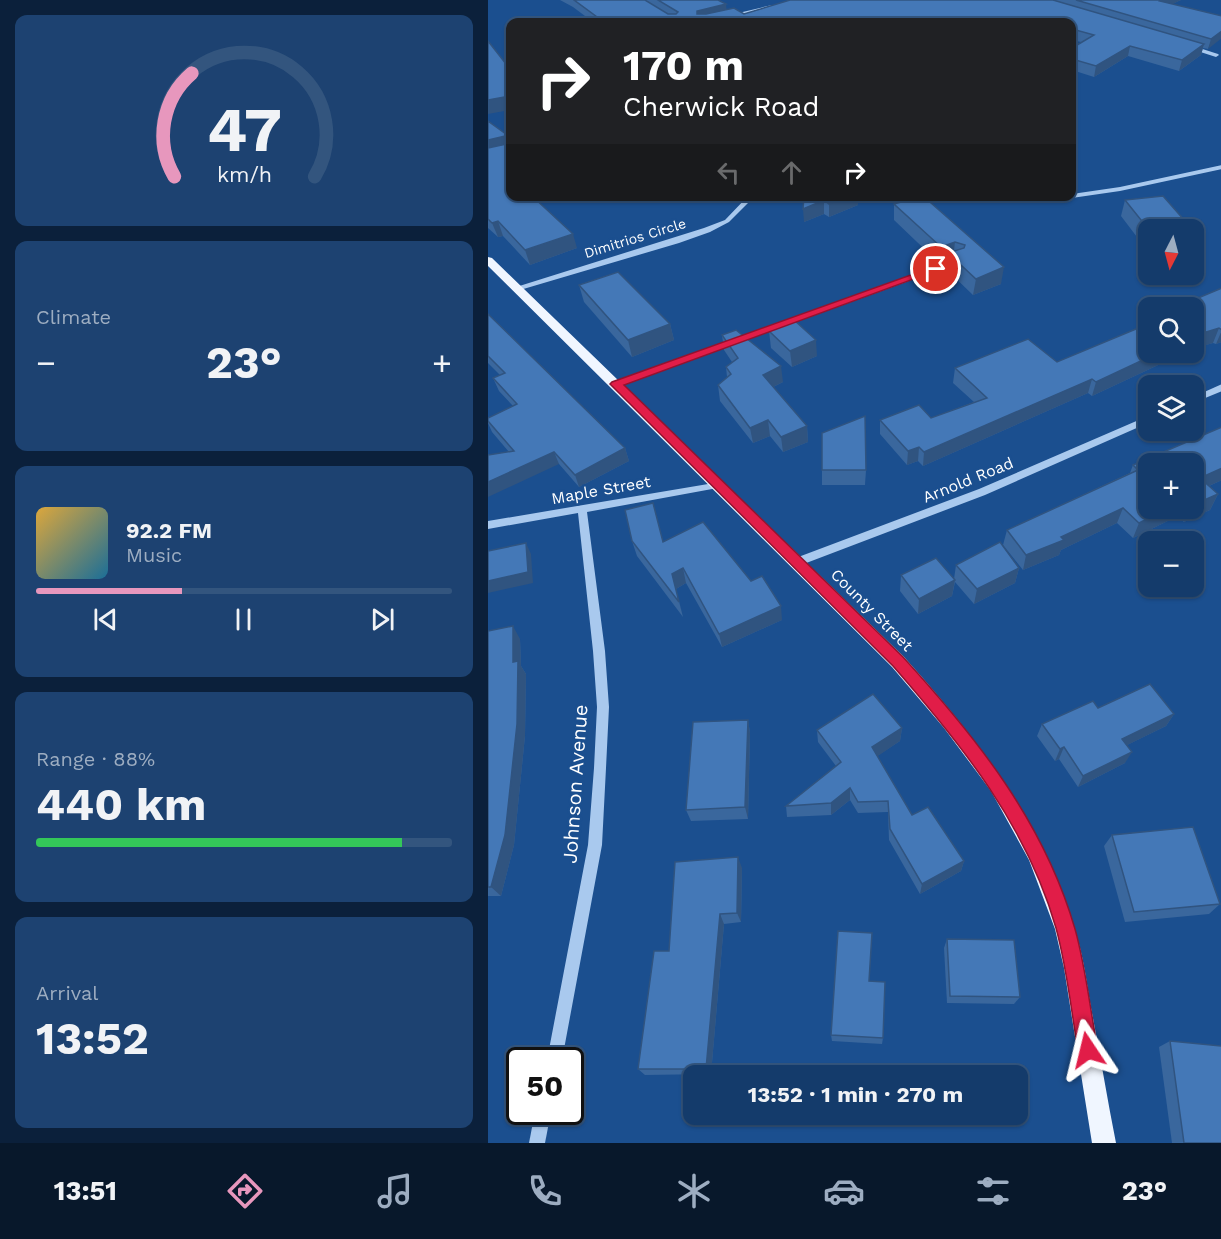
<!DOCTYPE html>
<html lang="en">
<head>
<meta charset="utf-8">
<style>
  :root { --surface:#143b6b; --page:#1d4271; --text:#f1f3f6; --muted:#9dadc1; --line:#33557e; --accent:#e797bd }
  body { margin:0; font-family:"Work Sans",sans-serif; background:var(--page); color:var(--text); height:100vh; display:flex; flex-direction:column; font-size:22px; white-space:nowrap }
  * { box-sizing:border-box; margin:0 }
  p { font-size:20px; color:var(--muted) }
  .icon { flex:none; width:33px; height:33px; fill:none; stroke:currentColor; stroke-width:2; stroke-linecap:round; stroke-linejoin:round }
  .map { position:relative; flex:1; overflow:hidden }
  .drawer { display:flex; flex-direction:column; gap:15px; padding:15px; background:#0b203b; width:488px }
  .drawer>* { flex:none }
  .guide { position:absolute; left:18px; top:18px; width:570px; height:183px; border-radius:12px; box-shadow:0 2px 4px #0004,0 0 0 2px var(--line); background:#202124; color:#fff; overflow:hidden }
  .needle { width:39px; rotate:186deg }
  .controls { position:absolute; left:650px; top:219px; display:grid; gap:12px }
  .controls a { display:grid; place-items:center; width:66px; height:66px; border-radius:12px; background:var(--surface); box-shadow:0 2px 4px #0004,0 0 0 2px var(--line); font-size:30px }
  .speed { position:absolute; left:18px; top:1047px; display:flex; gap:12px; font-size:30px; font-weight:700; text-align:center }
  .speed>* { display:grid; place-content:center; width:78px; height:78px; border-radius:50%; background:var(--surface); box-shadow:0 2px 4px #0004,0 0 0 2px var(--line); line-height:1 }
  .speed .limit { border:3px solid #111; border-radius:9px; background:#fff; color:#111 }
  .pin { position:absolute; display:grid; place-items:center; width:51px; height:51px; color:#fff; margin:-26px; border:3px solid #fff; border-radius:50%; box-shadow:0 2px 6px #0007 }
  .me { position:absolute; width:66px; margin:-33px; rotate:350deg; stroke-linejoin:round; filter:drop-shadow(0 0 4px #0008) }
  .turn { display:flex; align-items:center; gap:21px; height:126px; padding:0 18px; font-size:27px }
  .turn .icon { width:78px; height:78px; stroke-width:2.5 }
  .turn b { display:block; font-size:42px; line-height:51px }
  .lanes { display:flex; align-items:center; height:57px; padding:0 18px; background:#0003; justify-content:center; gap:30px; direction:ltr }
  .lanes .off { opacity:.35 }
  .big { font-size:45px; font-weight:700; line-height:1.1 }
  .drawer .widget { flex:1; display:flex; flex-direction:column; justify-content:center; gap:9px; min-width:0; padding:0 21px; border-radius:12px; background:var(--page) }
  .drawer .dial { align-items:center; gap:0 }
  .dial svg { height:156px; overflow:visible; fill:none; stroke:var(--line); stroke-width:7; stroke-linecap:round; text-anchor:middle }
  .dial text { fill:var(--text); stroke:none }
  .song { display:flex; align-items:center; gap:18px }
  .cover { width:72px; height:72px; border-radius:9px; background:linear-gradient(135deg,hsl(40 70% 55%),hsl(200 70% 35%)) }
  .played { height:6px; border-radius:3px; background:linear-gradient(90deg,var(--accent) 35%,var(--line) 35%) }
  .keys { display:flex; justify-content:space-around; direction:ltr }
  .heat { display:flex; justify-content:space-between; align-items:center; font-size:33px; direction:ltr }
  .charge { height:9px; border-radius:4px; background:linear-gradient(90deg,#34c759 88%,var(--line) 0) }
  .trip { position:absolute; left:195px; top:1065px; width:345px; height:60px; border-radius:12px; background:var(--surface); box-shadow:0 2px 4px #0004,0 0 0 2px var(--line); font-weight:700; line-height:60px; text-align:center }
  .tabs { display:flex; height:96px; justify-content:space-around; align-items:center; background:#08182b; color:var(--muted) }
  .tabs .icon { width:42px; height:42px }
  .tabs .active { color:var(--accent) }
  .tabs b { font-size:27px; color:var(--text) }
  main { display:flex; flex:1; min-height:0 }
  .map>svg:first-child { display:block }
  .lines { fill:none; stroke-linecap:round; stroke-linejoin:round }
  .minor { fill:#a9c9ee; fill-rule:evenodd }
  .major { fill:#f0f6ff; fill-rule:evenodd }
  .wall { fill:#3a679d; fill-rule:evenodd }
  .shaded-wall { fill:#305480 }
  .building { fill:#4478b7; stroke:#305480; stroke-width:1.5 }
  .route { fill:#e11d48; stroke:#92132f; stroke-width:1.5 }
  .labels { text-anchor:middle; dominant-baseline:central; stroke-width:5; stroke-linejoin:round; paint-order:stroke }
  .far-street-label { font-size:14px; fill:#fff; stroke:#1b4f8f }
  .street-label { font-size:16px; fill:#fff; stroke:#1b4f8f }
  .near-street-label { font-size:20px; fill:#fff; stroke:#1b4f8f }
</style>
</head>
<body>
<main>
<section class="drawer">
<div class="widget dial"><svg viewBox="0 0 100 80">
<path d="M14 69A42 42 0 1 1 86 69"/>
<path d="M14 69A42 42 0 0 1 23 16" stroke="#e797bd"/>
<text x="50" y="56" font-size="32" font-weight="700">47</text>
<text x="50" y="72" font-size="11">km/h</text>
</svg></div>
<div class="widget"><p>Climate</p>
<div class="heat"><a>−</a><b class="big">23°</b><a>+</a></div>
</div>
<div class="widget">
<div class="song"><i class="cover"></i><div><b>92.2 FM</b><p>Music</p></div></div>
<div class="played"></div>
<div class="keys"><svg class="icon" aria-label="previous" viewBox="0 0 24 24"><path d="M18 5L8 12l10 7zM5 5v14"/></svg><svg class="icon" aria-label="pause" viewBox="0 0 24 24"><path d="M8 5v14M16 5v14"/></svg><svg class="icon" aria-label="next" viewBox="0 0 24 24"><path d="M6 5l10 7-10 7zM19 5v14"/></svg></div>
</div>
<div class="widget"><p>Range · 88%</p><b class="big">440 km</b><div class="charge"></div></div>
<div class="widget"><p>Arrival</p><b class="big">13:52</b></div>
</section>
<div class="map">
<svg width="734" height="1143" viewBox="0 0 734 1143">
  <rect width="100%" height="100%" fill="#1b4f8f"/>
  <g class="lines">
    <g class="minor">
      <path d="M284,5L286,7L219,22H212Z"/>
      <path d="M702,45L730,54L731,55L728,57L700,48Z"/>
      <path d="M734,165V169L632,191L556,202L553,200L565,196H584V194L632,187Z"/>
      <path d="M260,196H267L241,222L222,232L191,243L32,290H26L25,288L216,228L237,220Z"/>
      <path d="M466,260L473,262L131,386H125L124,384L125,382Z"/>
      <path d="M734,384V391L705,403V397Z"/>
      <path d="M660,416V423L497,495L313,565H305L304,562L305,559L491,489Z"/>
      <path d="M232,482L237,485L235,487L99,512L117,651L121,707L118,768L114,845L74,1060H59L100,845L106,768L109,707L105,651L90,513L0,529V521Z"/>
      <path d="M47,1112H63L57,1143H41Z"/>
    </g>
    <path class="major" d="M0,257L4,258L416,657C491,740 558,828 589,937C596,960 599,985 603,1008C612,1053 619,1098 628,1143H604L576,968L567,929L541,860L503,791L456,728L404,667L0,266Z"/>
  </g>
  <g class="wall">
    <path d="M72,0H230L238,4V10L256,14L302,0H693L684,4L734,16L720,49L715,48L713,55L691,71L640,56L606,77L584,70V48L593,42L584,40V22H105L85,7Z"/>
    <path d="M0,121L22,137V196L89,248L42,265L15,236L10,237L0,228Z"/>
    <path d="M316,196H370V205L341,217L336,214L316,222Z"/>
    <path d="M435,196L513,284L485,295L459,270V260L451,263L406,220V204Z"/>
    <path d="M637,200L697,221L694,230H660V241H652L633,216Z"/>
    <path d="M91,285L182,324L186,340L144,357L96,302Z"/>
    <path d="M734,288V342L728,344L725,343L710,347Z"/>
    <path d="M0,314L137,448L141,461L91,487L71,464L21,452L4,432L0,423V418L25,406L11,391L5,378L12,375L0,363Z"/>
    <path d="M660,318V352H698L604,396L600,393L435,466L430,461L419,465L392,434V420L443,418L486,402L465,383L467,368L569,362L655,326L657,319Z"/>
    <path d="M281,331L329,356L304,367L283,348Z"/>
    <path d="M234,335L295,382L285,387L319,426L320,442L295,452L282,436L265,443L232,401L230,385L239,377L238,367L244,362L236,350Z"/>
    <path d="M734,427V480L721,486L730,494L722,510L696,522L690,516L645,538L629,523L573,550L571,555L535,570L515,545L519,530L642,473L645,465ZM705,464V508H660Z"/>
    <path d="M334,470H378L377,485H334Z"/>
    <path d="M144,541L176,542L294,620L234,647L198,583L188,589L195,617L149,556Z"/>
    <path d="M468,565L531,568L527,583L486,604L467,582L464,596L430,614L412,591L413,575L466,579Z"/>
    <path d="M0,631L32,639L33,666L38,674L37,736L26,845L13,896H0Z"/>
    <path d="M610,708L686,714L678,726L639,745L637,763L590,787L571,759L567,761L549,736L554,724Z"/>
    <path d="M260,720L262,733L260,819L203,821L198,810Z"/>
    <path d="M414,728L412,741L389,756L424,815L476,861L473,871L432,894L401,840L400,812L370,813L362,800L343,815L299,817L298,806L348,766L330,742L329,730Z"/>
    <path d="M624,835L732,904L721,914L637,922L616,846Z"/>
    <path d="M254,868L253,922L236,924L223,1074L157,1075L150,1069L181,951Z"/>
    <path d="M459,939L532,997L526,1004L459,1003L456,948Z"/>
    <path d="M381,981L395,1038L394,1044L344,1041L343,1035Z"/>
    <path d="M682,1041L734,1143H684L671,1047Z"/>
  </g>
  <g class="shaded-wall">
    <path d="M674,0H693L670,11L672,1Z"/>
    <path d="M238,4L239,13L215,22H194L209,11Z"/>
    <path d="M542,17L541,22H523Z"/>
    <path d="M734,31V38L720,49L723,39Z"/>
    <path d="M716,44L713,55L691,71L694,60Z"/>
    <path d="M642,46L640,56L606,77L608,66Z"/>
    <path d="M22,96V110L0,114V100Z"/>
    <path d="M17,136L21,150L0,155V140Z"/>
    <path d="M358,196H370V205L341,217V204Z"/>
    <path d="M336,200V214L316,222L315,209Z"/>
    <path d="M10,221L15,236L10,237L4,223Z"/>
    <path d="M85,234L89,248L42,265L37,250Z"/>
    <path d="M467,242L465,258L460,253L459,260L451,263L453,247Z"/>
    <path d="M516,267L513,284L485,295L488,279Z"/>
    <path d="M182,324L186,340L144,357L140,340Z"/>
    <path d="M731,328L725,343L705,349V337L715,333Z"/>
    <path d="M734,330V342L728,344Z"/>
    <path d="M328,340L329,356L304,367L302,351Z"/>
    <path d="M672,352H698L604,396L608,382Z"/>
    <path d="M293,366L295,382L277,391L275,375Z"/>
    <path d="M604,379L600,393L435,466L436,452Z"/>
    <path d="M280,420L282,436L265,443L262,428Z"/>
    <path d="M319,426L320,442L295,452L293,437Z"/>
    <path d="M431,447L430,461L419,465L420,451Z"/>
    <path d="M137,448L141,461L91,487L87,475Z"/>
    <path d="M66,452L71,464L0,497V482Z"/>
    <path d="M734,468V480L705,493L712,478Z"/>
    <path d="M730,494L722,510L696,522L702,508H705V505Z"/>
    <path d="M635,508L629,523L573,550L571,555L535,570L538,555L573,537Z"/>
    <path d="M681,508H694L690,516L645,538L651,523Z"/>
    <path d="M38,543L43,554L45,583L0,593V581Z"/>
    <path d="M195,568L198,583L188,589L195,617L184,574Z"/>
    <path d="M531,568L527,583L486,604L489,589Z"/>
    <path d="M467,580L464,596L430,614L431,599Z"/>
    <path d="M293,606L294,620L234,647L231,634Z"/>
    <path d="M25,626L32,639L33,666L38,674L37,736L26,845L13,896L3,887L25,662Z"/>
    <path d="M686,714L678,726L627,751L634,739Z"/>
    <path d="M260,720L262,733L260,819L257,807Z"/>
    <path d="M414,728L412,741L384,760V747Z"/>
    <path d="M576,747L571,759L567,761L572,749Z"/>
    <path d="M644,752L637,763L590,787L595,776Z"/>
    <path d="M362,788V800L343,815V803Z"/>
    <path d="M250,857L254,868L253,922L249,913Z"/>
    <path d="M476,861L473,871L432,894L434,884Z"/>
    <path d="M232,914L236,924L223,1074L218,1069Z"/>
  </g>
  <g class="building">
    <path d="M86,0H157L180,14H188L190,12L170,0H230L238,4L209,11V14H218L246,8L256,14L302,0H565L716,44L694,60L642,46L608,66L584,59V48L606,35L584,29V22H561L542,17L523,22H211L214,18L194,22H116Z"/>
    <path d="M588,0H674L672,1L734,16V31L723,39Z"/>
    <path d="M0,41L22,69V96L0,100Z"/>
    <path d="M0,121L22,137V156L21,157L22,159V196H44L85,234L37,250L10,221L4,223L0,219V148L18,144L20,138L17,136L0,140Z"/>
    <path d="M316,196H358L341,204L336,200L315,209Z"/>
    <path d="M435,196L516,267L488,279L460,253L476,248L477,245L467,242L453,247L406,204Z"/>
    <path d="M675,196L697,221L657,225L637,200Z"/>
    <path d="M130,272L182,324L140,340L91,285Z"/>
    <path d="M734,288V330L731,328L715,333L705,337V308H686Z"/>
    <path d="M0,314L137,448L87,475L66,452L0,482V455L26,451L0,421V418L29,404L5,378L17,373L0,356Z"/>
    <path d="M306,320L328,340L302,351L281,331Z"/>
    <path d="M660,324V352H672L608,382L604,379L436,452L431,447L420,451L392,420L431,405L443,418L499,398L467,368L540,339L569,362Z"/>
    <path d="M248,330L293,366L275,375L319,426L293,437L280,420L262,428L230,385L243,374L238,367L250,358L234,335Z"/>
    <path d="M377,416L378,470H334V433Z"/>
    <path d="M734,427V468L712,478L730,494L705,505V464H660V508H681L651,523L635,508L573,537L576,540L538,555L519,530L650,470L645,465Z"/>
    <path d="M165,503L175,542L215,522L263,581L274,576L293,606L231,634L195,568L184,574L191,602L144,541L137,510Z"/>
    <path d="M512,542L531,568L489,589L468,565Z"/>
    <path d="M38,543L40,572L0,581V551Z"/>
    <path d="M448,558L467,580L431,599L413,575Z"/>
    <path d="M25,626V662L30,661L29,724L17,835L3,887H0V631Z"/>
    <path d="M662,684L686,714L634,739L644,752L595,776L576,747L572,749L554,724L605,701L610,708Z"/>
    <path d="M385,694L414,728L384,747L424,815L440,807L476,861L434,884L402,829L400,801L370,802L362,788L343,803L298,806L353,762L329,730Z"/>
    <path d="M260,720L257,807L198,810L205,722Z"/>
    <path d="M705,827L732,904L646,912L624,835Z"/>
    <path d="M250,857L249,913L232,914L218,1069H150L166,951H181L187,862Z"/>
    <path d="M350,931L384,933L381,981L397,982L395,1038L343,1035Z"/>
    <path d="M459,939L526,940L532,997L462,996Z"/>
    <path d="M682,1041L734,1046V1143H696Z"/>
  </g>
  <path class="route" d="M445,267L453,269L136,385L415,657C489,738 556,822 587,929C598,968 602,1010 610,1050L607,1057L600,1060L593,1057L590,1050C583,1010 579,968 568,928C539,826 474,745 405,666L122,384L124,382Z"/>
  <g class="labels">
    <g class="far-street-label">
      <text transform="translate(147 238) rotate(-17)">Dimitrios Circle</text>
    </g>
    <g class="street-label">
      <text transform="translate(480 480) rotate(-22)">Arnold Road</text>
      <text transform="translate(113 490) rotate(-10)">Maple Street</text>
      <text transform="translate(384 610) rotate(45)">County Street</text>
    </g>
    <g class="near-street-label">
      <text transform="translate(87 784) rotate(-86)">Johnson Avenue</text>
    </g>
  </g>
</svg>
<div class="controls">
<a><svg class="needle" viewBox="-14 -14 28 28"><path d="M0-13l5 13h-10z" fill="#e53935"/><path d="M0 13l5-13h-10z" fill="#9dadc1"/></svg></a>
<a><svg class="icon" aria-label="search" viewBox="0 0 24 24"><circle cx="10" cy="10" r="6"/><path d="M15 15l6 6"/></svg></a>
<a><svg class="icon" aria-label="layers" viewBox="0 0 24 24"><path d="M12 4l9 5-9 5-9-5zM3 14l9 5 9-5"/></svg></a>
<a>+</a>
<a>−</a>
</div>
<div class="speed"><div class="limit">50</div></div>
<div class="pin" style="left:448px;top:269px;background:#d93025"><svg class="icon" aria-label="arrive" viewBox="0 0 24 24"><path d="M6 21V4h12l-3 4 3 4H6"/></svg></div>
<svg class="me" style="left:600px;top:1050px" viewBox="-20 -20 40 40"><path d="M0-17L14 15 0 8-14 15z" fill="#e11d48" stroke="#fff" stroke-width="4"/></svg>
<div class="trip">13:52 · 1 min · 270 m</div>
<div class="guide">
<div class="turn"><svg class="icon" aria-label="right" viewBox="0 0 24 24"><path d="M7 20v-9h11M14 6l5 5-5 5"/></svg><div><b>170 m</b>Cherwick Road</div></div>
<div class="lanes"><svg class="icon off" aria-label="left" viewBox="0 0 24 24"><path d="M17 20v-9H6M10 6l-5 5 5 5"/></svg><svg class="icon off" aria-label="ahead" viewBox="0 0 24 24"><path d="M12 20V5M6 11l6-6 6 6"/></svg><svg class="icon" aria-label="right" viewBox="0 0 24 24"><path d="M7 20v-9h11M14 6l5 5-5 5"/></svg></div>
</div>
</div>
</main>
<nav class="tabs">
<b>13:51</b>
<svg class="icon active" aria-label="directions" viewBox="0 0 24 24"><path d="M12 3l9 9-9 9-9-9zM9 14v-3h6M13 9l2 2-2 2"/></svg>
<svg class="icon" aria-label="music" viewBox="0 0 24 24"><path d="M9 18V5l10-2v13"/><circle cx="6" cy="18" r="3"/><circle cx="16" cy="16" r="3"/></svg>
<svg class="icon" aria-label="phone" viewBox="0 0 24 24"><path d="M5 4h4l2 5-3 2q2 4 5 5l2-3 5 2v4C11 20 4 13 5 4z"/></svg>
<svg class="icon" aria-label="climate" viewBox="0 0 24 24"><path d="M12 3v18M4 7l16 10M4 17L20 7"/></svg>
<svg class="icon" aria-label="car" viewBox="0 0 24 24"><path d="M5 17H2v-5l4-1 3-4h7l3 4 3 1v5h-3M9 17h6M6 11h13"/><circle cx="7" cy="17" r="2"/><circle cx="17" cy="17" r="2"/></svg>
<svg class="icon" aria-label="filters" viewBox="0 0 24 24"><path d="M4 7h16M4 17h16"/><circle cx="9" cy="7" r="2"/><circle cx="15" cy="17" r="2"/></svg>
<b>23°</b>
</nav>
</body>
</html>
